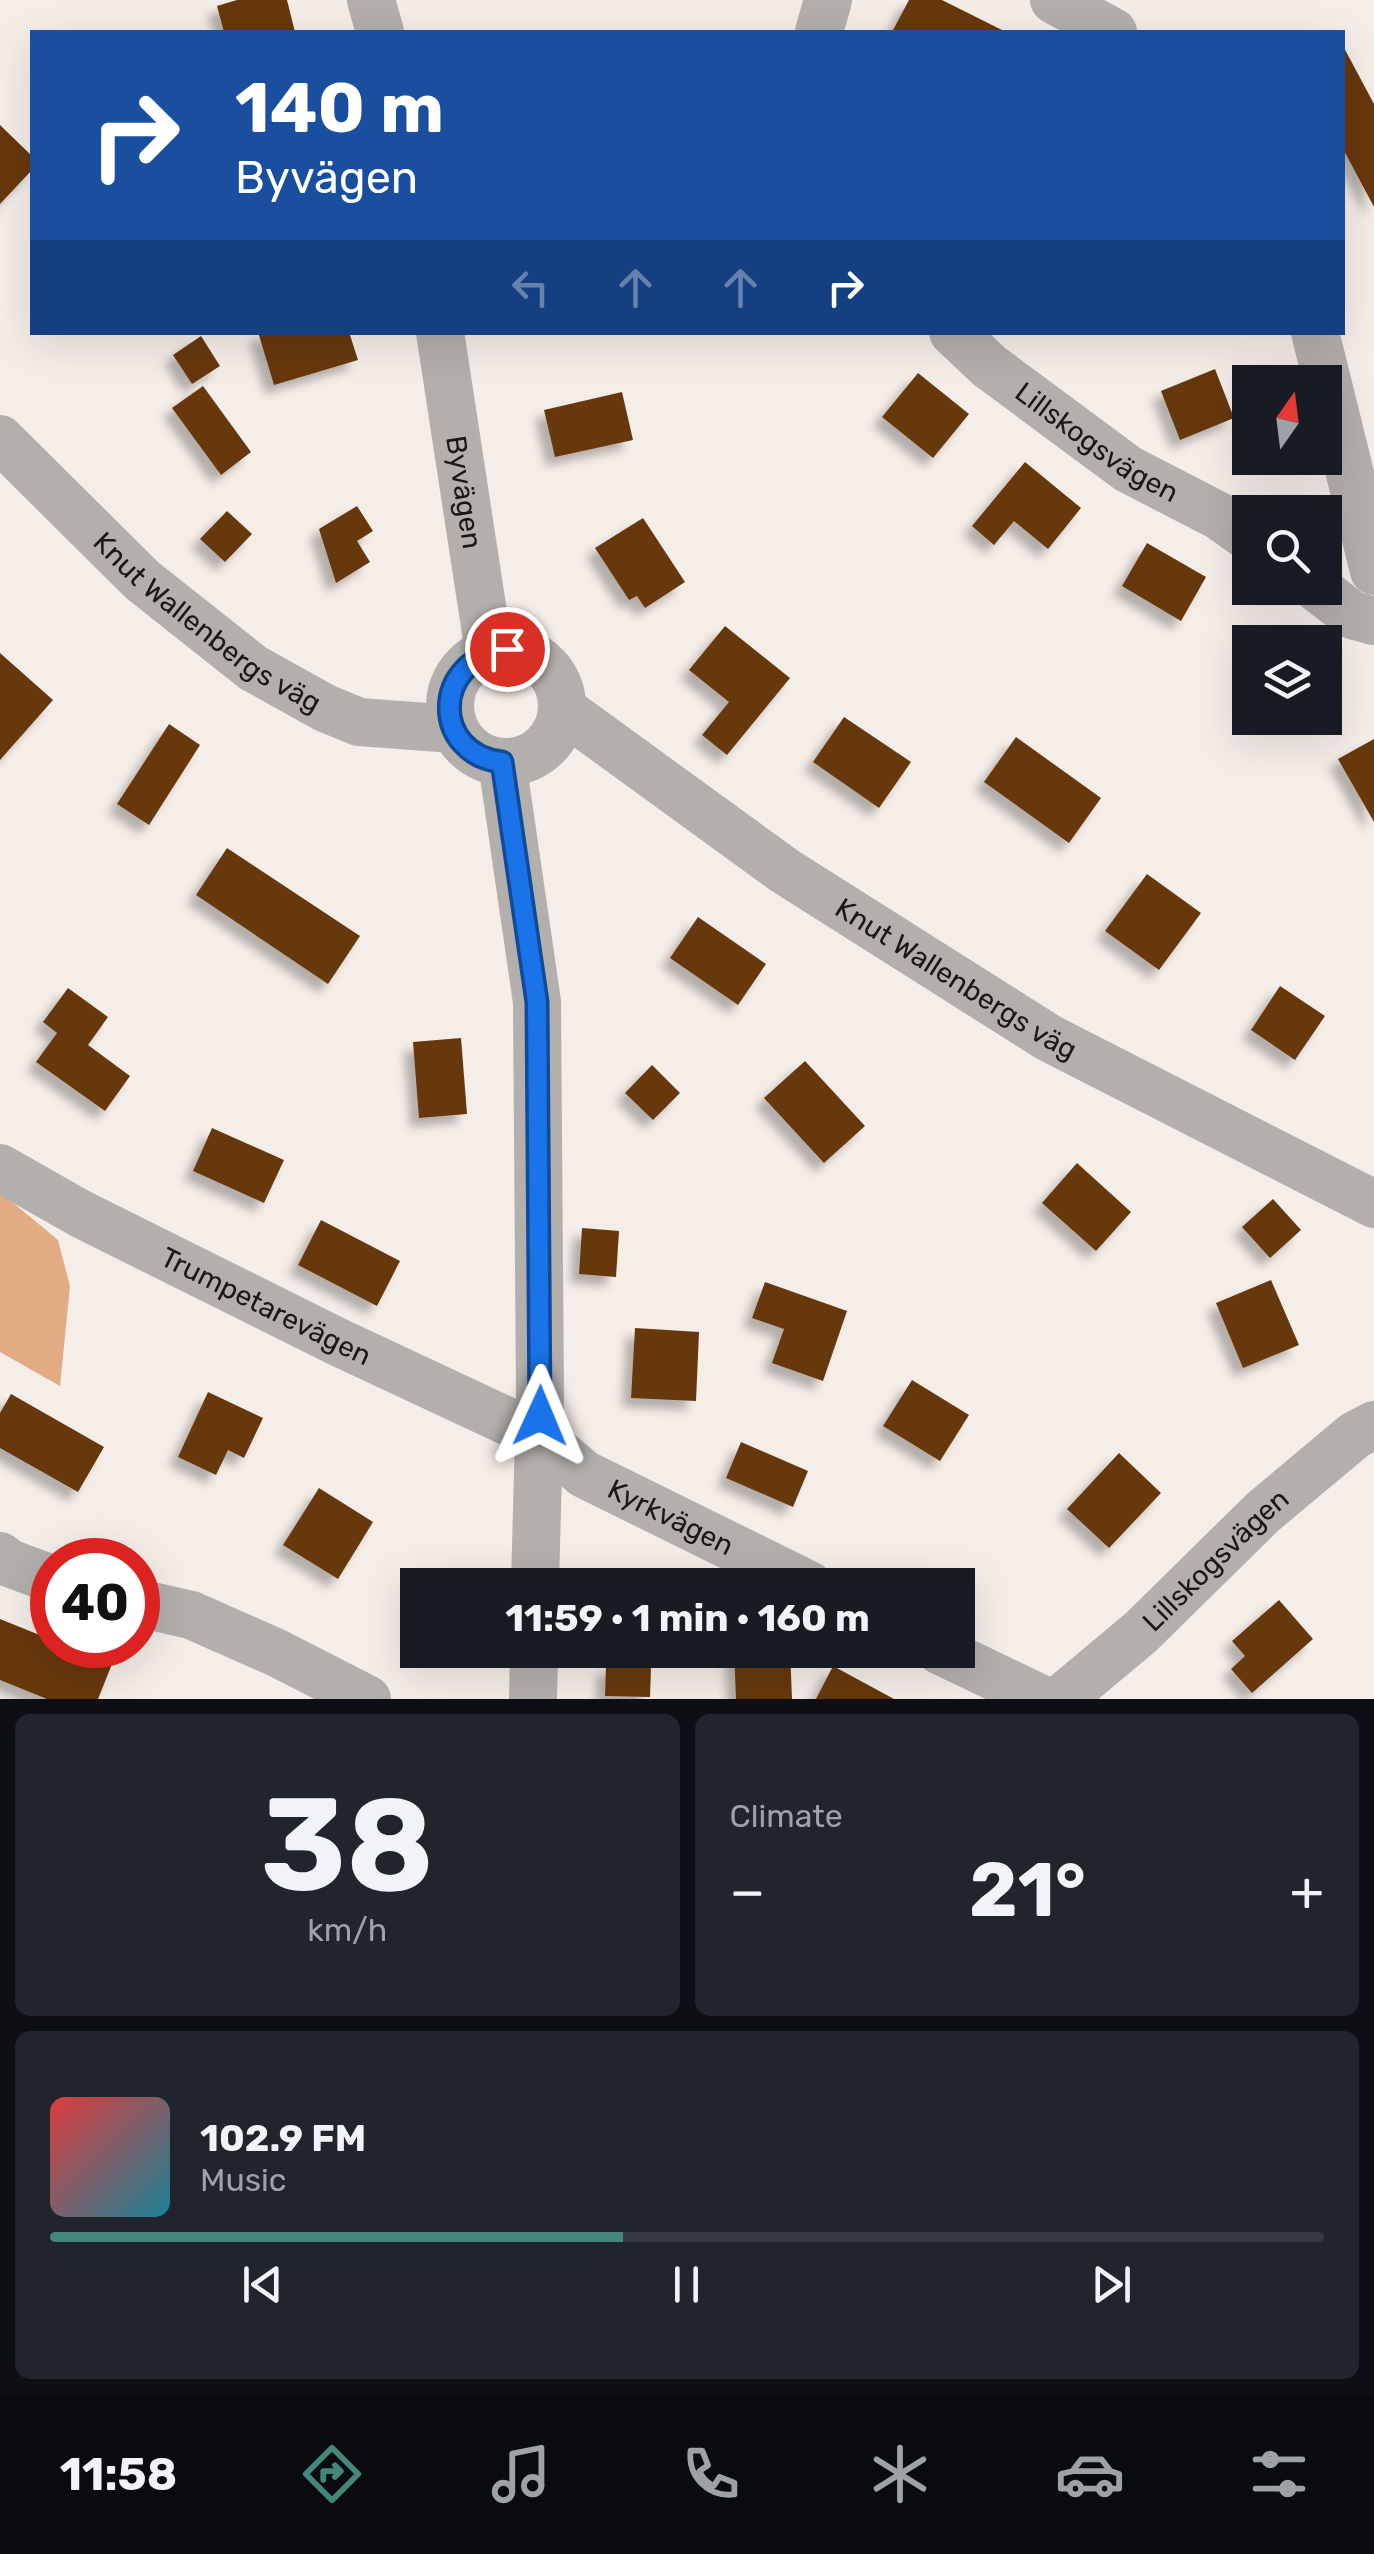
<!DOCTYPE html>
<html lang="en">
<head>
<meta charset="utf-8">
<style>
  :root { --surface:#171b24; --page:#20242c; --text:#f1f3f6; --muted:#9ea1a6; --line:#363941; --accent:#42867c }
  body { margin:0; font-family:Rubik,sans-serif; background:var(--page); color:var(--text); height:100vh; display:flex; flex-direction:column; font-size:38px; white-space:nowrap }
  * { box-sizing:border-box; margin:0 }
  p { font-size:32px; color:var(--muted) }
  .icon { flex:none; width:55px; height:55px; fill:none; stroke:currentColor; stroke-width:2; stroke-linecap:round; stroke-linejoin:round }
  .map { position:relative; height:1699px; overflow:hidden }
  .side { display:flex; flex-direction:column; gap:15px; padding:15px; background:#0d0f14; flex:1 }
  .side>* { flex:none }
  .hud { position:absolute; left:30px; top:30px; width:1315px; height:305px; border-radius:0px; box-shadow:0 10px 40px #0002; background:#1a4fa0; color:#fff; overflow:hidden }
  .needle { width:65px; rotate:14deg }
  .fabs { position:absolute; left:1232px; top:365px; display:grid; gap:20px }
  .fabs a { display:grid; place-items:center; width:110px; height:110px; border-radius:0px; background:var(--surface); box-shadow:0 10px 40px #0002; font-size:50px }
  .speed { position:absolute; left:30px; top:1538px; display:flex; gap:20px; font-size:50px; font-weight:700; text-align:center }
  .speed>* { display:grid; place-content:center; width:130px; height:130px; border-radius:50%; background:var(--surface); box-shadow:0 10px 40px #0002; line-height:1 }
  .speed .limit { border:15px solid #d22; background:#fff; color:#111 }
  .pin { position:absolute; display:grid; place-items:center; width:85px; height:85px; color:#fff; margin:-42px; border:5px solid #fff; border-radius:50%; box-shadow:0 2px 10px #0007 }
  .me { position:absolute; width:110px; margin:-55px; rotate:1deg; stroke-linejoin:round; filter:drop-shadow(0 0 8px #0008) }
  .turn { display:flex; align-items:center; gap:35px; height:210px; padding:0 40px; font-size:45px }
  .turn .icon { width:130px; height:130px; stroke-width:2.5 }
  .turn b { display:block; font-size:70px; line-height:85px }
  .lanes { display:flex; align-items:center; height:95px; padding:0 40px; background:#0003; justify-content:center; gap:50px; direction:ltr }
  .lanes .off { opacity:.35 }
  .big { font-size:75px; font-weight:700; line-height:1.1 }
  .side .card { flex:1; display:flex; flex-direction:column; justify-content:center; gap:15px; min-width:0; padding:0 35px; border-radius:15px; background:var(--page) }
  .side .dial { align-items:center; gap:0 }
  .dial b { font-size:130px; line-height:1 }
  .song { display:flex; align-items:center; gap:30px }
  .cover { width:120px; height:120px; border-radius:15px; background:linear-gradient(135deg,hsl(0 70% 55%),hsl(190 70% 35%)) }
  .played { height:10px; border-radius:5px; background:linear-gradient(90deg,var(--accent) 45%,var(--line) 45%) }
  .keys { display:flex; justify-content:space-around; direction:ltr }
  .heat { display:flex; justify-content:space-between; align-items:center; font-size:55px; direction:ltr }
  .side .tiles { flex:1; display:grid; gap:15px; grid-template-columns:1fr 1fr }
  .card:last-child { grid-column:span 2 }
  .trip { position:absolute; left:400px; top:1568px; width:575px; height:100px; border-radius:0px; background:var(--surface); box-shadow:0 10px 40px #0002; font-weight:700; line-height:100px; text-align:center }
  .menu { display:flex; height:160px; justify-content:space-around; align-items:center; background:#090b0e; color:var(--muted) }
  .menu .icon { width:70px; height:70px }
  .menu .on { color:var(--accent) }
  .menu b { font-size:45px; color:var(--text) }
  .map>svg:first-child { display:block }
  .forest { fill:#e2ab84 }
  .building { fill:#673811; filter:url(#shadow) }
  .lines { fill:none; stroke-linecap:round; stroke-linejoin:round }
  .minor { stroke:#b2afac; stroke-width:48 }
  .route-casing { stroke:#114b97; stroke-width:25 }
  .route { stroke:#1a73e8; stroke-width:18 }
  .labels { text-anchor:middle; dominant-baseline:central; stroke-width:10; stroke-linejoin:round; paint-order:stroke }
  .street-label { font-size:28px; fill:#1b1816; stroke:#f5ede8 }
</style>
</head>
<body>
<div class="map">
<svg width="1374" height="1699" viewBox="0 0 1374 1699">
  <defs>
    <filter id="shadow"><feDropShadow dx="-9" dy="9" stdDeviation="5" flood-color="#0004"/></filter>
  </defs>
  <rect width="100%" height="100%" fill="#f5ede8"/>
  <path class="forest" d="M0,1192L58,1240L70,1286L60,1386L0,1352Z"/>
  <g class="building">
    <path d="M237,0H287L295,32H224L217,6Z"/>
    <path d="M909,0H942L1006,32H892Z"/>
    <path d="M1342,44L1374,104V207L1342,147Z"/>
    <path d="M0,125L32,156V170L0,204Z"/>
    <path d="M258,332H349L358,360L274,385Z"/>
    <path d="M201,336L220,366L192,384L173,355Z"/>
    <path d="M1215,369L1234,418L1180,440L1161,391Z"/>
    <path d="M918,373L969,414L933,458L882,417Z"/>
    <path d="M203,386L251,452L221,475L172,408Z"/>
    <path d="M622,392L633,440L555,457L544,410Z"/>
    <path d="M1025,462L1081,508L1048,549L1014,521L994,545L972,526Z"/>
    <path d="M357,506L373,531L357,541L370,562L336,583L319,529Z"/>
    <path d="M227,511L252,534L225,562L200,539Z"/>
    <path d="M643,518L685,582L645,608L637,596L629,600L595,548Z"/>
    <path d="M1147,543L1206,577L1181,621L1122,586Z"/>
    <path d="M725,626L790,678L727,755L702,735L729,702L689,670Z"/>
    <path d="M0,653L53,700L0,760Z"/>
    <path d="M844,717L911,762L879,808L813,762Z"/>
    <path d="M169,724L200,745L149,825L117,804Z"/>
    <path d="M1016,737L1101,798L1069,843L984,782Z"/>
    <path d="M1374,739V822L1338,759Z"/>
    <path d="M227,848L360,936L328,984L196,895Z"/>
    <path d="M1147,874L1201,913L1159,970L1105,931Z"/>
    <path d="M698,917L766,964L738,1005L670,958Z"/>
    <path d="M1280,986L1325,1016L1295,1060L1251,1030Z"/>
    <path d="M68,988L108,1017L88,1045L130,1076L105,1111L36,1062L57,1033L43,1022Z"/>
    <path d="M461,1038L467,1114L419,1118L413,1042Z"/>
    <path d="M805,1061L865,1126L824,1163L764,1098Z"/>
    <path d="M652,1065L680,1093L653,1120L625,1093Z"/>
    <path d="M212,1128L284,1160L264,1203L193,1171Z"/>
    <path d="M1077,1163L1131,1212L1096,1251L1042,1203Z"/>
    <path d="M1273,1199L1301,1230L1270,1258L1242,1227Z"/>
    <path d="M321,1220L400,1261L377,1306L298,1265Z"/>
    <path d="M582,1228L619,1231L616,1277L579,1274Z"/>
    <path d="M1271,1280L1299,1345L1243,1368L1216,1303Z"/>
    <path d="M765,1282L847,1311L823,1381L772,1363L784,1329L752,1318Z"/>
    <path d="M635,1328L699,1332L696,1401L631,1398Z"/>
    <path d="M912,1380L969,1415L940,1461L883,1426Z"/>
    <path d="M208,1392L263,1418L244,1458L228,1450L216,1475L178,1457Z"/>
    <path d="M11,1394L104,1447L78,1492L0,1448V1413Z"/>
    <path d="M741,1442L808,1471L793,1507L726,1478Z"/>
    <path d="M1119,1453L1161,1493L1109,1548L1067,1509Z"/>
    <path d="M319,1488L373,1522L338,1579L283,1545Z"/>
    <path d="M1279,1600L1313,1639L1252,1693L1231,1669L1245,1656L1232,1641Z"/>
    <path d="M0,1619L52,1640V1645H65L112,1664L98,1699H47L0,1680Z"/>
    <path d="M734,1650H790L792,1699H736Z"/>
    <path d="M606,1665L651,1667L650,1697L605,1696Z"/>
    <path d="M833,1666L894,1699H816Z"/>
  </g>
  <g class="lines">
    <g class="minor">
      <path d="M371,0L380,32"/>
      <path d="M1054,0L1113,32"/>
      <path d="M819,32L828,0"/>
      <path id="s1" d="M440,332L489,652"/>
      <path id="s2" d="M953,332L989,366L1128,469L1219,516L1250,538"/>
      <path d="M1315,332L1374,571"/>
      <path id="s3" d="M0,439L142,580L253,668L325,708L359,722L454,729"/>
      <path d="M1317,588L1352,615L1374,621"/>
      <circle cx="506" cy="706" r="56"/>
      <path id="s4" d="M562,709L785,871L1049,1038L1374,1204"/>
      <path d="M502,762L537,1002L540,1396L535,1585"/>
      <path id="s5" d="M0,1168L81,1214L340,1343L539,1436L584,1474L809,1585"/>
      <path d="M0,1556L9,1563L52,1579"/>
      <path d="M138,1603L191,1615L277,1653L367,1699"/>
      <path d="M939,1650L1041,1699"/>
      <path d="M533,1699L534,1650"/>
      <path id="s6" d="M1061,1699L1141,1632L1263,1512L1355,1435L1374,1425"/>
    </g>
  </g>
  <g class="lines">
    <g class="route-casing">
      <path id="route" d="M507,649C429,661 433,755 502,762L537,1002L540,1416"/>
    </g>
    <use href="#route" class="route"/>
  </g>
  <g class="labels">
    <g class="street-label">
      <text stroke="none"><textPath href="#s2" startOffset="182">Lillskogsvägen</textPath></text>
      <text stroke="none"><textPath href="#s1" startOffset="162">Byvägen</textPath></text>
      <text stroke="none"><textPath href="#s3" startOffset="278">Knut Wallenbergs väg</textPath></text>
      <text stroke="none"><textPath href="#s4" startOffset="478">Knut Wallenbergs väg</textPath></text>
      <text stroke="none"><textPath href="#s5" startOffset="300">Trumpetarevägen</textPath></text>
      <text stroke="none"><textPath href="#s5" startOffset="758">Kyrkvägen</textPath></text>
      <text stroke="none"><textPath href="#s6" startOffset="208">Lillskogsvägen</textPath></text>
    </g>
  </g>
</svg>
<div class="fabs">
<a><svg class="needle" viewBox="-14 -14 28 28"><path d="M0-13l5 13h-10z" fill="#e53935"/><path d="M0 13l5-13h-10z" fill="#9ea1a6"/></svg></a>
<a><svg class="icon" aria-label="search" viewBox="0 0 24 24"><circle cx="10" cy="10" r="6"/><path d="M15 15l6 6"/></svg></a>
<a><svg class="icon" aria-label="layers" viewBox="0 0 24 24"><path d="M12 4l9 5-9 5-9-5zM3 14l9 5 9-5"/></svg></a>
</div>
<div class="speed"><div class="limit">40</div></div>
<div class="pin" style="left:507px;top:649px;background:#d93025"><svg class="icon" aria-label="arrive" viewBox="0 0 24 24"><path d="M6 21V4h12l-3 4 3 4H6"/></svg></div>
<svg class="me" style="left:540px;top:1416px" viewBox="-20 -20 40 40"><path d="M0-17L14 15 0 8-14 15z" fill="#1a73e8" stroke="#fff" stroke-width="4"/></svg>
<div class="trip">11:59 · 1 min · 160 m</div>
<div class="hud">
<div class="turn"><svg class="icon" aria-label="right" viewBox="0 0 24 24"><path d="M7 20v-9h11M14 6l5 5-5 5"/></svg><div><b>140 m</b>Byvägen</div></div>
<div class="lanes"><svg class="icon off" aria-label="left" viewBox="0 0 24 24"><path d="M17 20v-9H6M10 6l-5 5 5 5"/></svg><svg class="icon off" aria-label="ahead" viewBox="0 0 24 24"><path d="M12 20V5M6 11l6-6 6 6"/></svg><svg class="icon off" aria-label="ahead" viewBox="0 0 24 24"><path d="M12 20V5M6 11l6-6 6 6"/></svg><svg class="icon" aria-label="right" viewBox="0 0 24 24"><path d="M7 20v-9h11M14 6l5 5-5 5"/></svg></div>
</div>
</div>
<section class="side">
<div class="tiles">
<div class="card dial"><b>38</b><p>km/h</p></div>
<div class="card"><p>Climate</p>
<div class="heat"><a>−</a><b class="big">21°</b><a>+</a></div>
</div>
<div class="card">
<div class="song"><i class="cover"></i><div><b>102.9 FM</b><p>Music</p></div></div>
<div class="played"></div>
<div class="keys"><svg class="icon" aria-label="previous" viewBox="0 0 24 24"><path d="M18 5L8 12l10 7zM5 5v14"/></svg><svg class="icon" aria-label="pause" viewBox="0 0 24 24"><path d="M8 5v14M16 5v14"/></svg><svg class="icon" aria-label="next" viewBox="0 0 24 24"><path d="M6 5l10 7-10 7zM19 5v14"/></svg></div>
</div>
</div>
</section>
<nav class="menu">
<b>11:58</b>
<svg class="icon on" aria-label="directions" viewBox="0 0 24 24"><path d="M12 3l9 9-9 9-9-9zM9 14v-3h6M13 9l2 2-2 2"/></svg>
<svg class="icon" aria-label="music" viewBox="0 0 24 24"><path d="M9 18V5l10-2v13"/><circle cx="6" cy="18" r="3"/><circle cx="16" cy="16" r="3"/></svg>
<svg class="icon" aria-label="phone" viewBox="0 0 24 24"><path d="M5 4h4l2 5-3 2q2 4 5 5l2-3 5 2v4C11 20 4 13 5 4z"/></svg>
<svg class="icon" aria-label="climate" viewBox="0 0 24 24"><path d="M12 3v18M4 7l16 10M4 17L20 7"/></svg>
<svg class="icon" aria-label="car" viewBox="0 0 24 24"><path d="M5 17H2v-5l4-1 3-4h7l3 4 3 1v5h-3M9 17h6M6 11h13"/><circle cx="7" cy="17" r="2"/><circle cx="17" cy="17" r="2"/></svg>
<svg class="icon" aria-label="filters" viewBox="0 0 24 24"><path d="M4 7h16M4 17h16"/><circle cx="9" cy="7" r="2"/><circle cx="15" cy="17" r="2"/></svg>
</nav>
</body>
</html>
